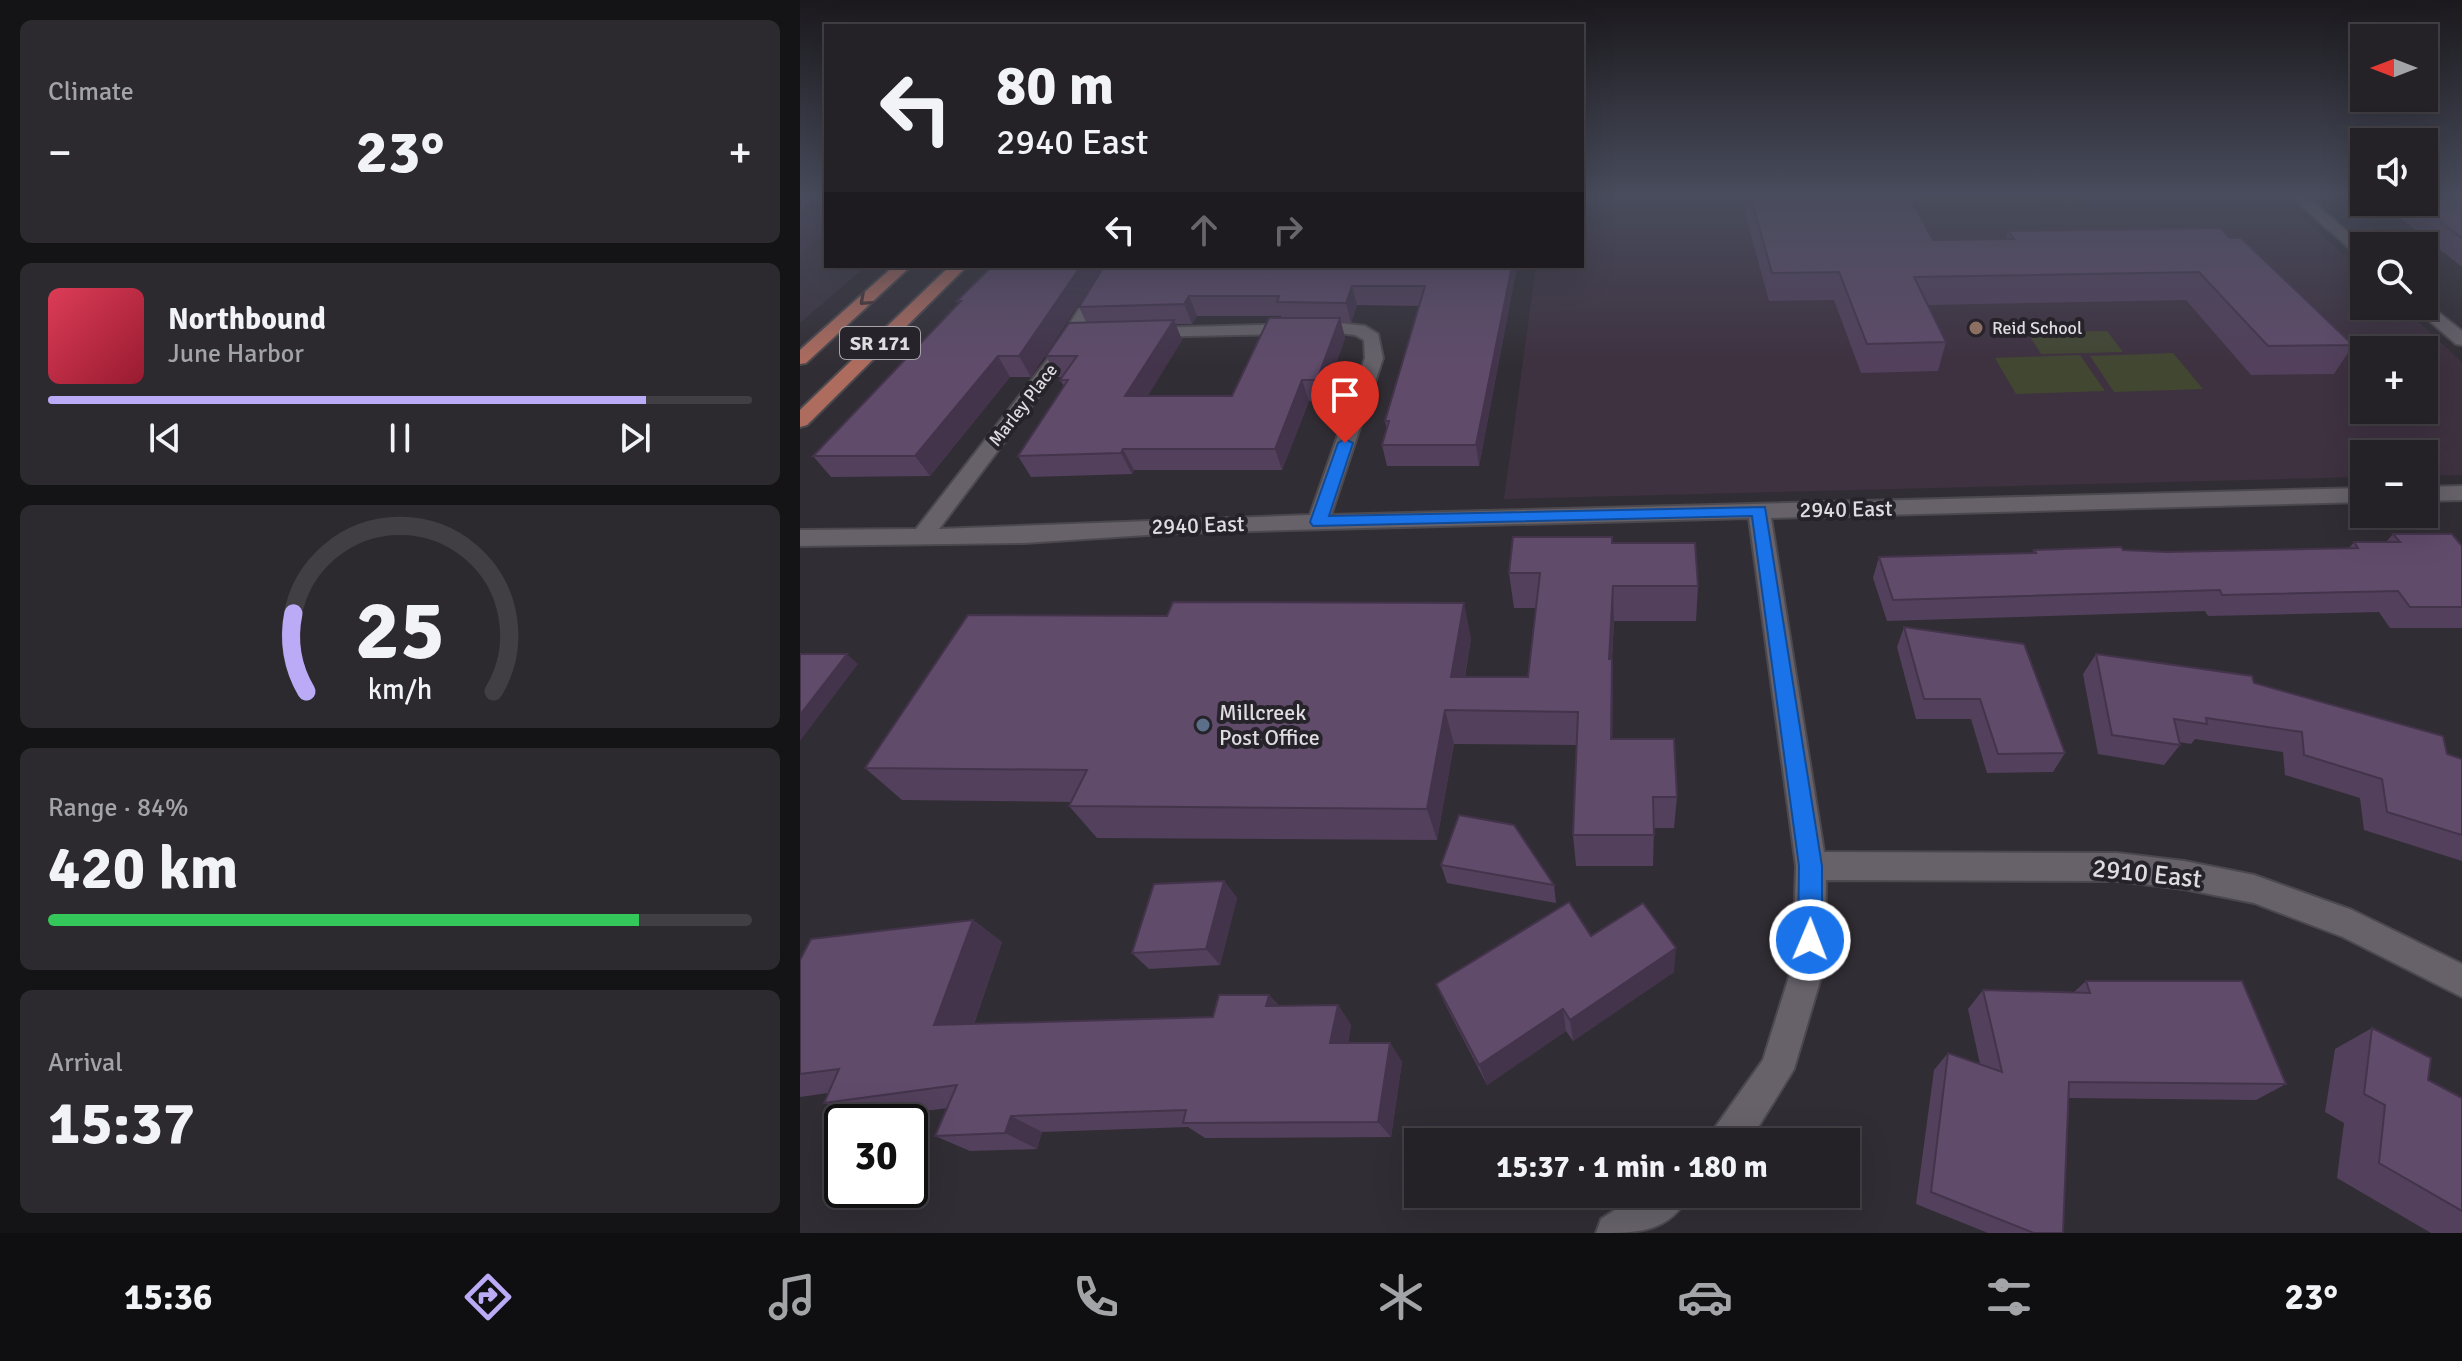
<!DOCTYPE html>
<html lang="en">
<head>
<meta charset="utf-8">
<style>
  :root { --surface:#252227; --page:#2d2a2f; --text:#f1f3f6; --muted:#a3a4a7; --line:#423f44; --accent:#bbaaf6 }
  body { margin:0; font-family:Signika,sans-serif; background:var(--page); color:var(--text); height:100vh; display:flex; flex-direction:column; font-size:30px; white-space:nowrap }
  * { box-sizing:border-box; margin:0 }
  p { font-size:26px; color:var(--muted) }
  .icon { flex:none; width:44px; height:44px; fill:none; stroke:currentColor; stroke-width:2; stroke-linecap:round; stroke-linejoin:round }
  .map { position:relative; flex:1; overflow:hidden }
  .sheet { display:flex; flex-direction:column; gap:20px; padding:20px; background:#141315; width:800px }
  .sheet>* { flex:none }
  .top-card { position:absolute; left:24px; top:24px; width:760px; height:244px; border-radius:0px; box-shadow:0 8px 32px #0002,0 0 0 2px var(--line); background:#252227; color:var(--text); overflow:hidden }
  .needle { width:52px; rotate:270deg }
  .buttons { position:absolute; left:1550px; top:24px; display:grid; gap:16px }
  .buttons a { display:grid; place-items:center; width:88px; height:88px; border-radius:0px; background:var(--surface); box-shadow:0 8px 32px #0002,0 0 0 2px var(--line); font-size:40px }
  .speed { position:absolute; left:24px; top:1104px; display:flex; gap:16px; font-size:40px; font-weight:700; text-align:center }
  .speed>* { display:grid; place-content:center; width:104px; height:104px; border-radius:50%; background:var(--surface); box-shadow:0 8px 32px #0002,0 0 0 2px var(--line); line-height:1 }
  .speed .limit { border:4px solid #111; border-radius:12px; background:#fff; color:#111 }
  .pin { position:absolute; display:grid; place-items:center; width:68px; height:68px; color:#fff; margin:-82px -34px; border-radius:50% 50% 50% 0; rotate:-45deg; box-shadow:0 0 8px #0007 }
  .pin .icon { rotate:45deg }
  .me { position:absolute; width:88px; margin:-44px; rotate:1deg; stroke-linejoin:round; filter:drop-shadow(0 0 6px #0008) }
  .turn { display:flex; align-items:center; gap:28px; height:168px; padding:0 40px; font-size:36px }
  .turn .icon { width:104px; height:104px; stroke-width:2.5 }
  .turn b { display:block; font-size:56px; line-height:68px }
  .lanes { display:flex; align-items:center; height:76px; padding:0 40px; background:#0003; justify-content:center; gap:40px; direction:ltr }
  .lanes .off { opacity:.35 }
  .big { font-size:60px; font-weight:700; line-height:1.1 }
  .sheet .widget { flex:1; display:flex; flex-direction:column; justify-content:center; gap:12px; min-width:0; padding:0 28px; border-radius:12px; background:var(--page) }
  .sheet .dial { align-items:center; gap:0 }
  .dial svg { height:208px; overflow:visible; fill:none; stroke:var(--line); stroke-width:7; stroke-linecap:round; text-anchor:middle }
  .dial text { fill:var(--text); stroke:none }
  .song { display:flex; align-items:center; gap:24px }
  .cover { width:96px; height:96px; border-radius:12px; background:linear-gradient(135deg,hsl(350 70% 55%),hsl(350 70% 35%)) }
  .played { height:8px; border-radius:4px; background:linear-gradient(90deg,var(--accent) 85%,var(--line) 85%) }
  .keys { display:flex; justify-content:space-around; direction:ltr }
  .heat { display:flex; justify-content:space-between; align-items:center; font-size:44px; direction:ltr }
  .charge { height:12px; border-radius:6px; background:linear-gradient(90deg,#34c759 84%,var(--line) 0) }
  .trip { position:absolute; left:604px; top:1128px; width:456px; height:80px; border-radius:0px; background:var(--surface); box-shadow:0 8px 32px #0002,0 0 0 2px var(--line); font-weight:700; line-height:80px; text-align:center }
  .tabs { display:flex; height:128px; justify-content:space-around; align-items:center; background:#0f0e10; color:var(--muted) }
  .tabs .icon { width:56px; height:56px }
  .tabs .on { color:var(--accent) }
  .tabs b { font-size:36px; color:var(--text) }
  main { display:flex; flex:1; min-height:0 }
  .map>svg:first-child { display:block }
  .built { fill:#3c3440 }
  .education { fill:#3e3140; fill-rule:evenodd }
  .green { fill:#424731 }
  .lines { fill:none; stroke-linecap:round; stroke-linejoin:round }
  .minor-casing { stroke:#4c494e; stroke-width:4 }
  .major-casing { stroke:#4c494e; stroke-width:4 }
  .minor { fill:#67626a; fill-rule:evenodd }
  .major { fill:#ae6c5e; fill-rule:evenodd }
  .wall { fill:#53405c; fill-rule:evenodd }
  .shaded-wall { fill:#43344b }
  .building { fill:#604b6b; stroke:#43344b; stroke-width:2 }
  .oneway { stroke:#493537 }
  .route { fill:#1a73e8; stroke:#114b97; stroke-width:2 }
  .education-dot { fill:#8d6e63; stroke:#27232a; stroke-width:3 }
  .service-dot { fill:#5c6f8a; stroke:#27232a; stroke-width:3 }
  .labels { text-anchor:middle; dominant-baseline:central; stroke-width:8; stroke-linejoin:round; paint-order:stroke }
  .far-poi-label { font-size:18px; fill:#dfdce0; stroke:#27232a; text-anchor:start }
  .far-street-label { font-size:18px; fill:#dfdce0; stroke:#27232a }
  .shield { fill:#27232a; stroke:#a8a4a9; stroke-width:2 }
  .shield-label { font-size:20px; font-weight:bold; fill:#dfdce0 }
  .street-label { font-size:22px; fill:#dfdce0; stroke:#27232a }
  .poi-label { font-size:22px; fill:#dfdce0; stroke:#27232a; text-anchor:start }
  .near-street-label { font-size:26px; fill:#dfdce0; stroke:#27232a }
</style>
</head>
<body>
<main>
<section class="sheet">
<div class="widget"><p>Climate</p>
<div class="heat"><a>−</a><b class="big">23°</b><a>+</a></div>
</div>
<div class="widget">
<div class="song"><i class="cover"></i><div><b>Northbound</b><p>June Harbor</p></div></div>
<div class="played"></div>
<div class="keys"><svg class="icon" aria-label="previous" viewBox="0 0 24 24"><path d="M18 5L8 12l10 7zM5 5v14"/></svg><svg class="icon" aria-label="pause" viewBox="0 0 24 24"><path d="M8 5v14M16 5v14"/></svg><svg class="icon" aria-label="next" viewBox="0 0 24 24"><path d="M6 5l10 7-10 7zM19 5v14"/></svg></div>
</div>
<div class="widget dial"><svg viewBox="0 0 100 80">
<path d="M14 69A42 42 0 1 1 86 69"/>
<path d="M14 69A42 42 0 0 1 9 39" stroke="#bbaaf6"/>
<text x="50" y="56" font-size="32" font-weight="700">25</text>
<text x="50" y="72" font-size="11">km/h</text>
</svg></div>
<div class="widget"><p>Range · 84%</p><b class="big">420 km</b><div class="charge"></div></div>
<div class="widget"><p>Arrival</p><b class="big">15:37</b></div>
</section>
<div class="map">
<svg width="1662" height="1233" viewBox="0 0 1662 1233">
  <rect width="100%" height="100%" fill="#312d34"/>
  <path class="built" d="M0,195H26V266H66L0,323Z"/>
  <path class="education" d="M782,195H1478L1564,273V306H1601L1662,362V475L1624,476V454H1564V477L704,499L736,266H782ZM1564,350H1624V410H1564Z"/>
  <g class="green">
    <path d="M1114,195H1278L1289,207L1123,210Z"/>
    <path d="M1307,331L1323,352L1241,354L1227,332Z"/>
    <path d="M1373,353L1403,389L1314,392L1290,356Z"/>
    <path d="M1280,355L1305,391L1216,394L1195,358Z"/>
  </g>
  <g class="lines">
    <g class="minor-casing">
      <g id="minor">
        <path d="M1490,195H1505L1564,246V259L1559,257Z"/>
        <path d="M305,266H321L262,365L139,529L510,515L565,358L564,340L555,335L540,333L341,337L338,333L347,328L540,323L565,326L578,334L583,358L531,515L1564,488V502L971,518L1024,852L1317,853L1384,861L1454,875L1552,910L1662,964V997L1543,937L1454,903L1384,889L1317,881L1026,880L1025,964L994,1069L949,1142H909L914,1129L963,1060L993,964L996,866L949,518L378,533L224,543L0,546V530L116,529L248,359Z"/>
        <path d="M1624,301L1662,331V345L1656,344L1617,310L1615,306H1624Z"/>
        <path d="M1662,486V500L1624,501V487Z"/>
        <path d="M840,1194H889C871,1233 836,1233 796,1233L801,1219Z"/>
      </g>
    </g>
    <g class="major-casing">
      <g id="major">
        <path d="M94,266H111L6,363L0,364V350Z"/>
        <path d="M150,266H167L7,425L0,427V410Z"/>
      </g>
    </g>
    <use href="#minor" class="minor"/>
    <use href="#major" class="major"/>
  </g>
  <g class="wall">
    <path d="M940,195H1108L1133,240L1206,239L1208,231L1430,238L1553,345L1534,374L1451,375L1386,300L1128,305L1146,342L1138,371L1061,373L1034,300L969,301Z"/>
    <path d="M1662,195V267L1580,202H1624Z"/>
    <path d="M192,266H303L231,377H210L130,476L31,477L13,456L159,304L157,301Z"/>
    <path d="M304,266H717L679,466H587L582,445L587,429L585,421L619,306L557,305L551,323H541L545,338L523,400L509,401L482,470H334L332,474L231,477L218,456L264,386L260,380L262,377H257L246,356L286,322L279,307ZM397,316H481L482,318L432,396H347L382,340L375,324H392Z"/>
    <path d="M1593,534L1662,546V628H1590L1579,612L1408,616L1405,611L1087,621L1073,578L1079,557L1232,553L1234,550L1367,552L1549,548L1554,542H1586Z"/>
    <path d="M812,543L898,586L896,621H814L812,659V739L877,797L874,828H854L853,866H776L773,835L777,745L654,744L637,840L297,838L269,806L271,802L102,800L65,768L671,638L665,677H728L736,608H714L709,573Z"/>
    <path d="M1104,627L1265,753L1253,772L1187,773L1171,719H1116L1097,647Z"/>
    <path d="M1296,654L1454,683L1647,754L1662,759V861L1564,830L1560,798L1485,775L1483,752L1395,739L1391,744L1379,742L1380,745L1364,765L1298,754L1283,674Z"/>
    <path d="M641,865L754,885L756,903L647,883Z"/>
    <path d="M424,881L437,898L420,965L349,969L332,953Z"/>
    <path d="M173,920L202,942L174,1024L413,1017L469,995L479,1006L538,1005L551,1025L548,1043H590L602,1062L591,1137L405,1138L388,1127L242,1132L237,1149L170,1151L135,1136L148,1108L64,1119L24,1103L28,1093L0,1097V960Z"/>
    <path d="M791,936L874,972L773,1041L766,1031L687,1085L646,1006L636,984Z"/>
    <path d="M1286,981L1486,1084L1456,1100L1269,1098L1263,1233H1188L1116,1204L1134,1070L1148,1053L1180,1064L1168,1009L1183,990L1274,992Z"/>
    <path d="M1572,1028L1628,1080L1662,1098V1233H1631L1537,1178L1544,1123L1525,1112L1535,1049Z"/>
  </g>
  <g class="shaded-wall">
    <path d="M22,195H26V232L0,252V211Z"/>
    <path d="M281,266H303L231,377L219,356Z"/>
    <path d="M712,266H717L679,466L676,445Z"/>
    <path d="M552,286L557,305L551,323L546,303Z"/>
    <path d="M389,296L397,316L392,324L384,304Z"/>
    <path d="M540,318L545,338L523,400L517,380Z"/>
    <path d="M374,320L382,340L335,417L325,396Z"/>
    <path d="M198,356L210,377L130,476L115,456Z"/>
    <path d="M502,380L509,401L482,470L475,449Z"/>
    <path d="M323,449L334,470L332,474L321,453Z"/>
    <path d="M813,586L814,621L810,693L809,659Z"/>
    <path d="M664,603L671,638L659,710L651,677Z"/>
    <path d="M47,654L58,664L0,741V715Z"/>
    <path d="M812,659L813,694L812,772L811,739Z"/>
    <path d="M645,710L654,744L637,840L627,809Z"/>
    <path d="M424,881L437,898L420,965L406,949Z"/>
    <path d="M173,920L202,942L167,1044L134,1025Z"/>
    <path d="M876,948L874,972L773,1041L770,1020Z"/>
    <path d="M469,995L486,1015L466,1006Z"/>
    <path d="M538,1005L551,1025L544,1062L530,1043Z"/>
    <path d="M763,1009L766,1031L687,1085L679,1065Z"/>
    <path d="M590,1043L602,1062L591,1137L578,1122Z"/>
    <path d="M211,1116L242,1132L237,1149L205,1133Z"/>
  </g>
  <g class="building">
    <path d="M0,195H22L0,211Z"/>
    <path d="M950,195H1108L1133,240L1214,239L1208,231L1420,228L1430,238H1441L1553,345L1468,346L1399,272L1114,277L1146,342L1067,344L1039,272L972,273Z"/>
    <path d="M1624,195H1662V238L1615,202H1624Z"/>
    <path d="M192,266H281L219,356H198L115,456H13L161,301H157Z"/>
    <path d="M304,266H712L676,445H582L589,421H585L625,286H552L546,303L477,302L479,296H389L384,304L279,307Z"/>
    <path d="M469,318H540L517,380H502L475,449H323L321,453L218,456L268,380H260L277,356H246L269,323L374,320L325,396H432Z"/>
    <path d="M1593,534H1652L1662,546V607H1610L1598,591L1422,595L1420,590L1093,600L1079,557L1236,553L1234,550L1321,547L1323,550L1367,552L1558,548L1554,542H1600Z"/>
    <path d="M713,537H812V543H895L898,586H813L809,659H812L811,739H874L877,797H853L854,835H773L778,712L645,710L627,809L269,806L287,770L65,768L168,615L367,616L373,602L664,603L651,677H728L740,573H709Z"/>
    <path d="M1104,627L1224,644L1265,753L1198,754L1180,699H1124Z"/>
    <path d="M0,654H47L0,715Z"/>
    <path d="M1296,654L1452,676L1454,683L1643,736L1647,754L1662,759V835L1587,812L1582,779L1504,755L1502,732L1406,718L1407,724L1374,719L1380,745L1312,735Z"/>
    <path d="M659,815L714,825L754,885L641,865Z"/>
    <path d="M424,881L406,949L332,953L354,884Z"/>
    <path d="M769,902L791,936L843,903L876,948L770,1020L763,1009L679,1065L636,984Z"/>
    <path d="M173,920L134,1025L413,1017L419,995H469L466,1006L538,1005L530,1043H590L578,1122L383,1123L386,1110L211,1116L205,1133L135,1136L157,1085L24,1103L39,1069L0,1074V960L11,939Z"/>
    <path d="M1286,981H1442L1486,1084L1269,1082L1263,1233H1234L1131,1192L1148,1053L1202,1072L1183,990L1290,993Z"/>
    <path d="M1572,1028L1631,1058L1628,1080L1662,1098V1211L1579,1163L1585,1105L1564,1094Z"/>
  </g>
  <defs><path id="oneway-chevron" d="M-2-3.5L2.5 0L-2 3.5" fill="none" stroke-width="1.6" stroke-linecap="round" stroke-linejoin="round" transform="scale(2)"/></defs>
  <use class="oneway" href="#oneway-chevron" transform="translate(65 300) rotate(138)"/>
  <linearGradient id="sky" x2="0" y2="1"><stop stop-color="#1b191d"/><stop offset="0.53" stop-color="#484c5c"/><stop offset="1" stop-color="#484c5c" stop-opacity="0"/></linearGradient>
  <rect width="1662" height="367" fill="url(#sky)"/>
  <path class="route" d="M545,439L553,443L529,516L965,507L1022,866V940L1018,948L1010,952L1001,948L998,940L999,866L952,516L513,526L510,522L538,443Z"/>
  <circle class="education-dot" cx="1176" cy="328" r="8"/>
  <circle class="service-dot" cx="403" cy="725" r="8"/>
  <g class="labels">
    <g class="far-poi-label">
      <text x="1192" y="328">Reid School</text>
    </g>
    <g class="far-street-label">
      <text transform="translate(223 405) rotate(-52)">Marley Place</text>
    </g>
    <rect class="shield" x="40" y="327" width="80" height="32" rx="6"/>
    <g class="shield-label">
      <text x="80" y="343">SR 171</text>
    </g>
    <g class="street-label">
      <text transform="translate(1046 509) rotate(-1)">2940 East</text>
      <text transform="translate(398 525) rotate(-2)">2940 East</text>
    </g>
    <g class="poi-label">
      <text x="419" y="712">Millcreek<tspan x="419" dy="25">Post Office</tspan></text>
    </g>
    <g class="near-street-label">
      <text transform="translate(1347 874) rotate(6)">2910 East</text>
    </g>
  </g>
</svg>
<div class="buttons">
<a><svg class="needle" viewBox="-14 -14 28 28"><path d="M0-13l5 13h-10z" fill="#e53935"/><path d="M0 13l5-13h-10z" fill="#a3a4a7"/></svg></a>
<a><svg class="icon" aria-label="sound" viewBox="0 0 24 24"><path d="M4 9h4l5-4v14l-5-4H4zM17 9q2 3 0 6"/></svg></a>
<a><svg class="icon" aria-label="search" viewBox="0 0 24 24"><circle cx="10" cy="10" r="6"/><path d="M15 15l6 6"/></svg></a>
<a>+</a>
<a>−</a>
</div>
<div class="speed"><div class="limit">30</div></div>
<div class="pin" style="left:545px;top:443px;background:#d93025"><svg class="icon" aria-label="arrive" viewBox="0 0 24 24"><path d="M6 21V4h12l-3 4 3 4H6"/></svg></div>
<svg class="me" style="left:1010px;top:940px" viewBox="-20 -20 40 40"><circle r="17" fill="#1a73e8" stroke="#fff" stroke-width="3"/><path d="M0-11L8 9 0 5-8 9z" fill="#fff"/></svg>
<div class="trip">15:37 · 1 min · 180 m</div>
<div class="top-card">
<div class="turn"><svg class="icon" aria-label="left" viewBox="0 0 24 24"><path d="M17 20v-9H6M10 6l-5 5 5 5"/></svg><div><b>80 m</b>2940 East</div></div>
<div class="lanes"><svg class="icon" aria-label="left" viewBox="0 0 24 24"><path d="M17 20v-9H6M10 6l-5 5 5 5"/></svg><svg class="icon off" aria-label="ahead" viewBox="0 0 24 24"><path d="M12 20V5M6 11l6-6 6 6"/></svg><svg class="icon off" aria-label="right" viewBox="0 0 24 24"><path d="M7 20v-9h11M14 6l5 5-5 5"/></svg></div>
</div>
</div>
</main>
<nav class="tabs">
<b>15:36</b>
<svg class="icon on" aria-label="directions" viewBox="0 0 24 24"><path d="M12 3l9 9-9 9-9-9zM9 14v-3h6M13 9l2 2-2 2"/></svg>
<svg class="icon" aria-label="music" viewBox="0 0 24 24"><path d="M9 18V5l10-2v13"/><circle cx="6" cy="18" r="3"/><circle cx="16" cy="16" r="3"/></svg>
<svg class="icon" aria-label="phone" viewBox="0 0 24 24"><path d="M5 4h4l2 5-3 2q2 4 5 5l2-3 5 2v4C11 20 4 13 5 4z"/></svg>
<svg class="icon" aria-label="climate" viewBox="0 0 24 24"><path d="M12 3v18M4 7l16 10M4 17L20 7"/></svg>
<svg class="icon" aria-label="car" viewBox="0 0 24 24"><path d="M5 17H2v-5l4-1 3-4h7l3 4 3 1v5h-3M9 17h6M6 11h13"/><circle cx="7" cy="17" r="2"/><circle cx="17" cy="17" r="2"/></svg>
<svg class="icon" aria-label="filters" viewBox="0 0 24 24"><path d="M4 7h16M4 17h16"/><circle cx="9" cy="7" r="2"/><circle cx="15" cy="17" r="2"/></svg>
<b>23°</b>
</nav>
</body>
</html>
